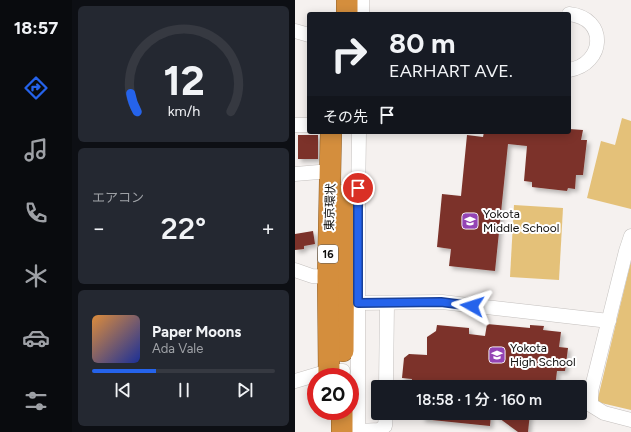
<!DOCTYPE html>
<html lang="ja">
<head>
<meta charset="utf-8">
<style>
  :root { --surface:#171b24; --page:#242831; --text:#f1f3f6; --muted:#9ea1a6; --line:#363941; --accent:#2563eb }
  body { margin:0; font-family:Figtree,"Noto Sans JP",sans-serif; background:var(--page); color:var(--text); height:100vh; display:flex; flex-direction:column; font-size:15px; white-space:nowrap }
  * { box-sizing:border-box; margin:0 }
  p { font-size:13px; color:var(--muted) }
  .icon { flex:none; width:22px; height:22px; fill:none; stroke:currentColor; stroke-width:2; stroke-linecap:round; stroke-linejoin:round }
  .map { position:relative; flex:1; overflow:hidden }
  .details { display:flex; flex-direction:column; gap:6px; padding:6px; background:#0d0f14; width:223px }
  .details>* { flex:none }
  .banner { position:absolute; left:12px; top:12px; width:264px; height:122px; border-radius:4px; box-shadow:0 2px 10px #0003; background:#171b24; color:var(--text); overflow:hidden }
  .speed { position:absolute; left:12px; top:368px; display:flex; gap:8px; font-size:20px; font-weight:700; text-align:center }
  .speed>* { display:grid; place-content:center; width:52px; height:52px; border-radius:50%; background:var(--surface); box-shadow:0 2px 10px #0003; line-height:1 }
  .speed .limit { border:6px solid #d22; background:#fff; color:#111 }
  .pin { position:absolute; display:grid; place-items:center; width:34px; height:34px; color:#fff; margin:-17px; border:2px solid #fff; border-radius:50%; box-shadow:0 1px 4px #0007 }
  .me { position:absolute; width:44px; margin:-22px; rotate:276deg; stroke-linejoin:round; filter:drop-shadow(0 0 3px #0008) }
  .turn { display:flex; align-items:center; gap:14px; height:84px; padding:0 16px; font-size:18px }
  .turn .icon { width:52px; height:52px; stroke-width:2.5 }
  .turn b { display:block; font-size:28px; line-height:34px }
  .then { display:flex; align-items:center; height:38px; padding:0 16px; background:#0003; gap:8px; font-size:15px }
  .big { font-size:30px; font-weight:600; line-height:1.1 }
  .details .tile { flex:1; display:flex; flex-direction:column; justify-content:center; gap:6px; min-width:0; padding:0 14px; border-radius:6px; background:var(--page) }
  .details .dial { align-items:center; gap:0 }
  .dial svg { height:104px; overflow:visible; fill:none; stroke:var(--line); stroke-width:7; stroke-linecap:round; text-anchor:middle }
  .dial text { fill:var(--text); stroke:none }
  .song { display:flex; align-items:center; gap:12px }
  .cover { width:48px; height:48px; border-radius:6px; background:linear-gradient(135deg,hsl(30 70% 55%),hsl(230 70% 35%)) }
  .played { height:4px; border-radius:2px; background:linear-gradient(90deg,var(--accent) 35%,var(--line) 35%) }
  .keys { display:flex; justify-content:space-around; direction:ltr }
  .heat { display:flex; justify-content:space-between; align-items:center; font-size:22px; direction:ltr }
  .trip { position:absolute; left:76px; top:380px; width:216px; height:40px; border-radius:4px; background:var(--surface); box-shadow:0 2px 10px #0003; font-weight:600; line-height:40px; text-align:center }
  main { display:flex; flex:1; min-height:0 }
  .tab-bar { display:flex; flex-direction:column; width:72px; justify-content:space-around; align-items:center; background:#090b0e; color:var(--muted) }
  .tab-bar .icon { width:28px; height:28px }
  .tab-bar .on { color:var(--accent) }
  .tab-bar b { font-size:18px; color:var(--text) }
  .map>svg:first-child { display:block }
  .green { fill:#e4c179 }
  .building { fill:#7b332a; filter:url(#shadow) }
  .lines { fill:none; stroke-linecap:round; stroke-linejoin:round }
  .minor-casing { stroke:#c4c0be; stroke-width:15 }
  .highway-casing { stroke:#8f612c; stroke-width:22 }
  .minor { stroke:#fff; stroke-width:14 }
  .highway { stroke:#d48e3d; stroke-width:21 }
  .route-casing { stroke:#184099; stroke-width:10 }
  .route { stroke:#2563eb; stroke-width:7 }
  .labels { text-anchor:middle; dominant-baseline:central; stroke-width:4; stroke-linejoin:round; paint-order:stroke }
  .shield { fill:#fff; stroke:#575656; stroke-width:1 }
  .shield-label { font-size:11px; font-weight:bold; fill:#0f0e0d }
  .street-label { font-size:12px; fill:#0f0e0d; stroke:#fff }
  .poi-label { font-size:12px; fill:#0f0e0d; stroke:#fff; text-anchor:start }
</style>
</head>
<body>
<main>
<nav class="tab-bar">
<b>18:57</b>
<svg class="icon on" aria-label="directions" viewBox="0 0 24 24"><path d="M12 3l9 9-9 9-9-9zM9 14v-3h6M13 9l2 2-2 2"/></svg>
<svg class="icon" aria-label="music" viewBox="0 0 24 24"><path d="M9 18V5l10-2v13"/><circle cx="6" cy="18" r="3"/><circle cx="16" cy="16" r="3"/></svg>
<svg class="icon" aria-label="phone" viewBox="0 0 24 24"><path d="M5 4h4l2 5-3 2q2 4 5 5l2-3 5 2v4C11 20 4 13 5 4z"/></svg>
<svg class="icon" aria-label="climate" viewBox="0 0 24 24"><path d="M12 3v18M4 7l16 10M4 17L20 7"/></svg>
<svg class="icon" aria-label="car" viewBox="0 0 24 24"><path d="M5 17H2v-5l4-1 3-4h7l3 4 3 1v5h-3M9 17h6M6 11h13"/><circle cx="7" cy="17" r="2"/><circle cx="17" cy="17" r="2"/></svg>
<svg class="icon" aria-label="filters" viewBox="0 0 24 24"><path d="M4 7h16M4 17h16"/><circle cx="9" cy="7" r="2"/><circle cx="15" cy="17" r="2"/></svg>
</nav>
<section class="details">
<div class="tile dial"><svg viewBox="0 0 100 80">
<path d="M14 69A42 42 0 1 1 86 69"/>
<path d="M14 69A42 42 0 0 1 9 55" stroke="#2563eb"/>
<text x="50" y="56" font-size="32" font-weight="700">12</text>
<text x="50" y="72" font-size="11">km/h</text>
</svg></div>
<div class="tile"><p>エアコン</p>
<div class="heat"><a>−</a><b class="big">22°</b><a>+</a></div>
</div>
<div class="tile">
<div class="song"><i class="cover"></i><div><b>Paper Moons</b><p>Ada Vale</p></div></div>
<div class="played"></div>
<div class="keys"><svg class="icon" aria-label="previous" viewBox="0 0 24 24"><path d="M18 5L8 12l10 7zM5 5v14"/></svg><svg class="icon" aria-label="pause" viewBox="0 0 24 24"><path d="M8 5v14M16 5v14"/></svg><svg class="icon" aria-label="next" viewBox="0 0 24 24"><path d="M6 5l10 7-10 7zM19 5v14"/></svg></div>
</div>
</section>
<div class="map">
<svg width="336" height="432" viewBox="0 0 336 432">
  <defs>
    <filter id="shadow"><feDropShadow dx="3" dy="3" stdDeviation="2" flood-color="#0004"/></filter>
  </defs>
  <rect width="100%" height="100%" fill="#f5f1ef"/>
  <g class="green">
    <path d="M327,118L336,121V209L292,198L306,141L320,145Z"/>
    <path d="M219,205L268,208L264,280L215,277Z"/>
    <path d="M336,261V410L302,402Z"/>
  </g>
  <g class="building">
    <path d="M274,129L288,130L286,140H292L288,175H281L280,189L273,188L272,191L237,187V182L229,181L232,146L213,144L200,271L154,266L156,249L142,247L147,194L166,196L172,135L188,137L189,132H274Z"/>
    <rect x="3" y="135" width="20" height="24"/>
    <path d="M18,231L20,244L9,246V249L0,250V234Z"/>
    <path d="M192,324L235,328V325L249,326L248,330L266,332L264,347L273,348L270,371H262L260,387L225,383L224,387H116L117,379L107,378L109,358L114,354L132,355V337L141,331L142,325L174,328V334L190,336Z"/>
    <path d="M127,413H196L195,426L127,419Z"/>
    <path d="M197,413H235L233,432H223Z"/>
  </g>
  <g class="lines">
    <g class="minor-casing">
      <g id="minor">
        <path d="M67,14V0"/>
        <path d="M274,14C313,18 310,64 274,70"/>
        <path d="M0,31L14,35"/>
        <path d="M0,125H14"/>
        <path d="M0,174L36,171"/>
        <path d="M336,236L331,251L296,391V405L309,413L336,420"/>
        <path d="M0,270L17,276L33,277"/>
        <path d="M63,303L147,302L314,321"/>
        <path d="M0,381L34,371H48"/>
        <path d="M91,387L92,303"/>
        <path d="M63,431L84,430L90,426L91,413"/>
        <path d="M63,432V202L64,132"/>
      </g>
    </g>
    <g class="highway-casing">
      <g id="highway">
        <path d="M52,14V0"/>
        <path d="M48,351L49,195"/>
        <path d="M34,377L33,277L36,132"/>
        <path d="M47,432V411"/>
      </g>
    </g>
    <use href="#minor" class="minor"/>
    <use href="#highway" class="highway"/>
  </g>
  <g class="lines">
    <g class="route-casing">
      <path id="route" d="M63,188V303L146,302L177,306"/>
    </g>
    <use href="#route" class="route"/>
  </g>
  <defs>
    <g id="school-square" transform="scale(0.9)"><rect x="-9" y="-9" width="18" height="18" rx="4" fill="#9444b4" stroke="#fff"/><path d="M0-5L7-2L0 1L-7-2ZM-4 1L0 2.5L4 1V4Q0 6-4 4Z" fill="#fff"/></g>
  </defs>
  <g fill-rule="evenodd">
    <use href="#school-square" x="175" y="221"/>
    <use href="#school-square" x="202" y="355"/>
  </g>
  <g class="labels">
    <rect class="shield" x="23" y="245" width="20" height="18" rx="3"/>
    <g class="shield-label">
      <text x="33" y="254">16</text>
    </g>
    <g class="street-label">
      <text transform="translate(35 207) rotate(-88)">東京環状</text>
    </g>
    <g class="poi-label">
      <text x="188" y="214">Yokota<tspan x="188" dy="14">Middle School</tspan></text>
      <text x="215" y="348">Yokota<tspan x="215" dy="14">High School</tspan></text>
    </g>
  </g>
</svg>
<div class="speed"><div class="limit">20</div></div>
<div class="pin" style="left:63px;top:188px;background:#d93025"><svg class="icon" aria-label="arrive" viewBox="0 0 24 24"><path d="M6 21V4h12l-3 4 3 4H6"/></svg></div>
<svg class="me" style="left:177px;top:306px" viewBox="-20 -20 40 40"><path d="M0-17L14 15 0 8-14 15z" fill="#2563eb" stroke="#fff" stroke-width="4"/></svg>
<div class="trip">18:58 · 1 分 · 160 m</div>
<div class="banner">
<div class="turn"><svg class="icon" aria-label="right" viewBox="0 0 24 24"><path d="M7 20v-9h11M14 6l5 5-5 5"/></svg><div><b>80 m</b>EARHART AVE.</div></div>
<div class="then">その先<svg class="icon" aria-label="arrive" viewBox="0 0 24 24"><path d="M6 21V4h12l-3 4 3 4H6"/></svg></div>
</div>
</div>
</main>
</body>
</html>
